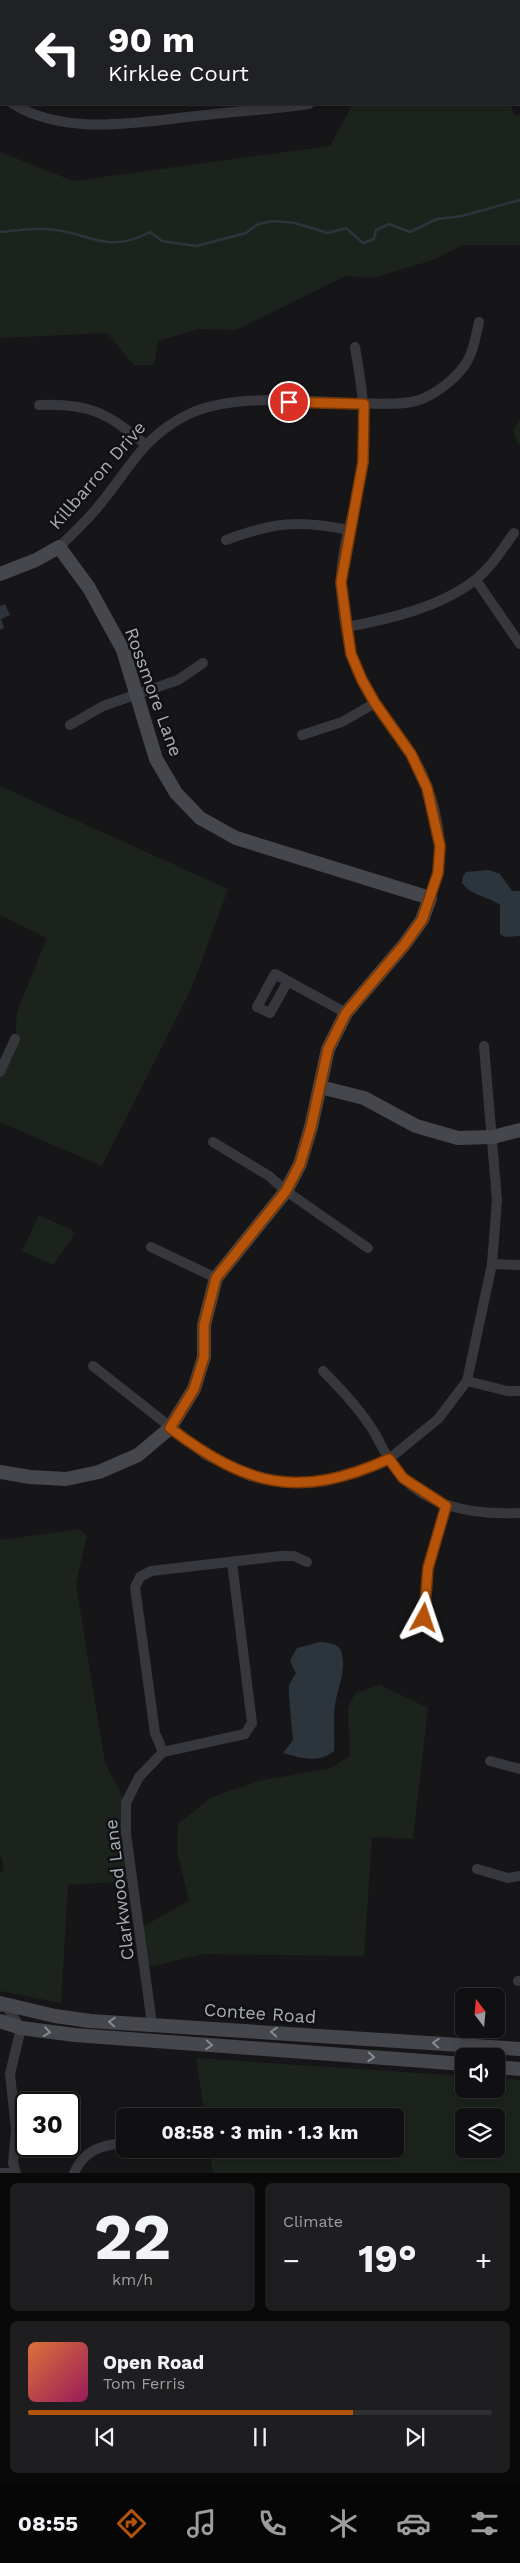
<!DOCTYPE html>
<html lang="en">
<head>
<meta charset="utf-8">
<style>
  :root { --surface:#101012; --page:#1e1e20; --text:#f1f3f6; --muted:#9c9d9f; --line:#303032; --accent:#b45309 }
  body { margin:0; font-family:"Work Sans",sans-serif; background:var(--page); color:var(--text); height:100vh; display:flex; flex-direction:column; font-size:19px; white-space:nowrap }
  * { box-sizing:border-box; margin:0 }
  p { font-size:16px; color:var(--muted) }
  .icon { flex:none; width:28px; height:28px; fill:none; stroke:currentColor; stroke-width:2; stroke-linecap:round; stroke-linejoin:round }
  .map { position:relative; height:2173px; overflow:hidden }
  .details { display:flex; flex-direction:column; gap:10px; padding:10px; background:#09090a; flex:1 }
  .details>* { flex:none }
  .hud { position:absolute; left:0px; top:0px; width:520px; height:105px; box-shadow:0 2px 8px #0003,0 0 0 1px var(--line); background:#202124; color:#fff; overflow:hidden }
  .needle { width:32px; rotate:344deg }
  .controls { position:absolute; left:455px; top:1988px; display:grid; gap:10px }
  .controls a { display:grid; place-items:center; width:50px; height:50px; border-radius:8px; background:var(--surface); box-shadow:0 2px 8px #0003,0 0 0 1px var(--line); font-size:25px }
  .speed { position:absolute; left:15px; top:2092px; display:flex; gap:10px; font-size:25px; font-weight:700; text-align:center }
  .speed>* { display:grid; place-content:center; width:65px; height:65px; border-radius:50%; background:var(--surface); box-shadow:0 2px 8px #0003,0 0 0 1px var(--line); line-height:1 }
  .speed .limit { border:2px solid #111; border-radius:8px; background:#fff; color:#111 }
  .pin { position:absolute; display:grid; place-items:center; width:42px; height:42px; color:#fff; margin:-21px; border:2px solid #fff; border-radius:50%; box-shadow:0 1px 5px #0007 }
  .me { position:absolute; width:55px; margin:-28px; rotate:5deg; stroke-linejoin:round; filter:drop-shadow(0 0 4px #0008) }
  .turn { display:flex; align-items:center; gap:18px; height:105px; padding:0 25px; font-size:22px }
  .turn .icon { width:65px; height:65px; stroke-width:2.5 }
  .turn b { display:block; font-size:35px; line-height:42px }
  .big { font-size:38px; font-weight:700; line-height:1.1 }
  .details .tile { flex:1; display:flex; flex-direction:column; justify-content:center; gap:8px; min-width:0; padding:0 18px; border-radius:8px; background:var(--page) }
  .details .dial { align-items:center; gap:0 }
  .dial b { font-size:65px; line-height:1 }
  .song { display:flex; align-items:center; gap:15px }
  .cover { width:60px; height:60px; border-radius:8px; background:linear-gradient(135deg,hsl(20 70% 55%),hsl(330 70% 35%)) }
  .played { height:5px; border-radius:2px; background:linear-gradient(90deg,var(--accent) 70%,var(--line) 70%) }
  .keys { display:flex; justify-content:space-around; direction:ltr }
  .heat { display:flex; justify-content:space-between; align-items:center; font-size:28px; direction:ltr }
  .details .tiles { flex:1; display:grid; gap:10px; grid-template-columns:1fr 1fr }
  .tile:last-child { grid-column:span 2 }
  .trip { position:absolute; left:116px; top:2108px; width:288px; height:50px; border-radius:8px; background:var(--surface); box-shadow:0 2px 8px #0003,0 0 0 1px var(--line); font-weight:700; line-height:50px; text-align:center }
  .tab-bar { display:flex; height:80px; justify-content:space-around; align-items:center; background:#060607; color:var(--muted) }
  .tab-bar .icon { width:35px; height:35px }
  .tab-bar .selected { color:var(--accent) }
  .tab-bar b { font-size:22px; color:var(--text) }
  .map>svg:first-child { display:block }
  .green { fill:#1c231d; fill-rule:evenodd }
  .water { fill:#2c353c }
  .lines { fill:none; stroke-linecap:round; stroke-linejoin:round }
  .stream { stroke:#2c353c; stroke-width:2.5 }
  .street { stroke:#37383d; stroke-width:10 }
  .secondary { stroke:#45474d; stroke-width:14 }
  .oneway { stroke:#858993 }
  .route-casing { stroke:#753606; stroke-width:12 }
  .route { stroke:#b45309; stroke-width:9 }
  .labels { text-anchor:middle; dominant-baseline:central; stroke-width:5; stroke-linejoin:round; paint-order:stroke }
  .street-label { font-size:18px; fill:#a8adb8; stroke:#111113 }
</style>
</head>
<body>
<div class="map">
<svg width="520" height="2173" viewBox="0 0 520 2173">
  <rect width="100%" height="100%" fill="#161618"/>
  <g class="green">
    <path d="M353,104H511L514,115L520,114V245H463L433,260L372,278L346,276L236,330L198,329L158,341L154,365H134L107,333L0,338V152L73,181L330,146Z"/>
    <path d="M520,420V445L517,443L513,429Z"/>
    <path d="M0,786L228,889L192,987L102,1166L0,1122V1072L15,1039L17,1012L47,938L0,915Z"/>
    <path d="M39,1215L72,1230L74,1235L53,1265L22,1251Z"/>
    <path d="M80,1529L87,1536L76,1584L105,1763L126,1803L132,1881L68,1885L61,2003L0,1991V1874L4,1868L0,1852V1540Z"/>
    <path d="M380,1685L428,1708L413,1839L372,1837L364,1956L204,1954L144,1968L139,1929L189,1901L177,1851L178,1824L212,1797L259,1781L331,1768L350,1756L348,1708L355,1693Z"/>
    <path d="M196,2058L464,2076V2089H496V2078L520,2080V2173H213L209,2149H395V2116H205ZM496,2116V2149H464V2116Z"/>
  </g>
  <g class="water">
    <path d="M5,604L10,615L1,619L4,628L0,630V606Z"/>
    <path d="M489,870L500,874L512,891H520V936L505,937L500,934V905C488,896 471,896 462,883L463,876L466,872Z"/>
    <path d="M320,1642C329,1643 340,1643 342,1654C346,1671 338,1687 335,1704C333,1719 335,1735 334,1751C318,1764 301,1758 283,1753L293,1740L289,1696V1685L296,1673L290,1661L297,1648Z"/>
  </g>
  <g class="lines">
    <path class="stream" d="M0,232C15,231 31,228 46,229C89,231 106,256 150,232L162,241L196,246L246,233L258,224L274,221L295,223L328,233L346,228L363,243L374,239L376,230L389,224L410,232L437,219L462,216L520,200"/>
    <g class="street">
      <path d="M72,0L74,1"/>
      <path d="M507,0L510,1"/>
      <path d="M111,1L119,0"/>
      <path d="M464,1L475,0"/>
      <path d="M496,1L499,0"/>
      <path d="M0,96H1"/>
      <path d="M13,104C69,138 144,121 206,115C240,111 275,109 309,104"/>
      <path d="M355,347C362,386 367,424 363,464C358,503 341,543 341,582C341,602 346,633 351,653C361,691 390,721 411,753C431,785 445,834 438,872C436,881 433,889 430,898"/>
      <path d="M39,405C90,403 107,413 145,444"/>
      <path d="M226,540C274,522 299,520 349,530"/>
      <path d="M59,547C73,533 89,519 101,503C130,468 144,436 187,415C233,392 308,402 360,403C378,404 398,405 416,401C434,396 454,380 465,365C473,353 476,336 479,322"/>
      <path d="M476,580L520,644"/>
      <path d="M347,627C389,619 441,607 475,580C491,568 503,548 514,533"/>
      <path d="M70,725L103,706L178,680L203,663"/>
      <path d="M302,735L342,722L375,703"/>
      <path d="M288,981L270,1013L257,1007L275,974L346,1013"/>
      <path d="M0,1072L15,1039"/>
      <path d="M213,1142L269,1176L286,1191L368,1248"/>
      <path d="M151,1247L216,1278"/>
      <path d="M492,1264L520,1265"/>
      <path d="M93,1366L206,1455L250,1476L285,1483L322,1482L359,1472L389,1459L438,1419L467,1381L492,1264L497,1200L484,1046"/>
      <path d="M323,1371C342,1390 360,1409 374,1432C383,1448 390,1465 403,1478C433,1509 478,1515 520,1513"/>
      <path d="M467,1381L507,1391H520"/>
      <path d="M424,1618L428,1568L447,1506"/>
      <path d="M163,1752L155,1733L135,1587L140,1577L151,1571L281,1556H294L307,1562"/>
      <path d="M490,1761L520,1769"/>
      <path d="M477,1869L508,1878L520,1876"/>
      <path d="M518,1981H520"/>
      <path d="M1,2007L5,2005L21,2028L10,2074L16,2129L13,2163L16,2173"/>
      <path d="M152,2024L126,1834V1803L139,1777L163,1752L245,1734L252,1723L232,1562"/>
      <path d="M0,2173H12"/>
      <path d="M74,2173C85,2149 101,2146 125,2142"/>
    </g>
    <g class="secondary">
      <path d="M0,574L36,560L59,547L89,588L123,650L156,759L176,793L200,818L236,838L430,898L422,920L404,945L346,1013L328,1049L311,1127L300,1164L286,1191L216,1278L204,1325V1357L194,1389L170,1428L138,1455L99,1472L66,1479L30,1477L0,1472"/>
      <path d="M320,1087L364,1098L416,1126L458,1138L493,1137L520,1130"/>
      <path d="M0,2003L55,2016L90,2021L520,2049"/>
      <path d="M0,2021L21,2028L75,2035L464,2064"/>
      <path d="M496,2067L520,2069"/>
    </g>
  </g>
  <defs><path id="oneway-chevron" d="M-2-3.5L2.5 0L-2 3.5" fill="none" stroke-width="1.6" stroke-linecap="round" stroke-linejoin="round" transform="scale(1.25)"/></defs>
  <g class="oneway">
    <use href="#oneway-chevron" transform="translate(112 2022) rotate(-177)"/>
    <use href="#oneway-chevron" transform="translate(47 2032) rotate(8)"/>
    <use href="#oneway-chevron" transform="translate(274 2032) rotate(-176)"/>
    <use href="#oneway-chevron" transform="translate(436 2043) rotate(-176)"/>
    <use href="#oneway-chevron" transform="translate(209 2045) rotate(4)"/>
    <use href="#oneway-chevron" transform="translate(371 2057) rotate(4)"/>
  </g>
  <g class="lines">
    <g class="route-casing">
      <path id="route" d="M289,402L364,404L363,462L341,582L347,627L351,654L362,680L375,703L411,754L427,788L440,846L438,873L422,920L404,945L346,1013L328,1049L311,1127L300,1164L286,1191L216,1278L204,1325V1357L194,1389L170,1428C247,1486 298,1500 389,1459L403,1478L446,1506L428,1568L424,1618"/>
    </g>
    <use href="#route" class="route"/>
  </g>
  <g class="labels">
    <g class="street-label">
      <text transform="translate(97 475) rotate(-49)">Killbarron Drive</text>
      <text transform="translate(154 692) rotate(70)">Rossmore Lane</text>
      <text transform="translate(119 1890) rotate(-97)">Clarkwood Lane</text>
      <text transform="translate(260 2013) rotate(4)">Contee Road</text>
    </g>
  </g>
</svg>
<div class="controls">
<a><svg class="needle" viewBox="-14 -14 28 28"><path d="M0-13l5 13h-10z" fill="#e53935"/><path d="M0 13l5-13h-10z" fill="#9c9d9f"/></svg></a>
<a><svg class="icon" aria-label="sound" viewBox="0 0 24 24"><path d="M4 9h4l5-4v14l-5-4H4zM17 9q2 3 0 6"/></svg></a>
<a><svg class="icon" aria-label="layers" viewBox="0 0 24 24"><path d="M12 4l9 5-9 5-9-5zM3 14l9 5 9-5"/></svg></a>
</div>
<div class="speed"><div class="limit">30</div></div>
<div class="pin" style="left:289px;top:402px;background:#d93025"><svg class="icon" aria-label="arrive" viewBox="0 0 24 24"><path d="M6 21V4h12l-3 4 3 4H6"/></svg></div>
<svg class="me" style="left:424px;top:1618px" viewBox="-20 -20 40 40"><path d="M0-17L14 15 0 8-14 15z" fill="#b45309" stroke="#fff" stroke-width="4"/></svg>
<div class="trip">08:58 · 3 min · 1.3 km</div>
<div class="hud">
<div class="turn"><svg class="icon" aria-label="left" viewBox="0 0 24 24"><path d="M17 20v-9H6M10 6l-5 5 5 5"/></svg><div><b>90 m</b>Kirklee Court</div></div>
</div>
</div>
<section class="details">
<div class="tiles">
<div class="tile dial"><b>22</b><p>km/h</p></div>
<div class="tile"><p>Climate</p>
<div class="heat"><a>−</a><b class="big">19°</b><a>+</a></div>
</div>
<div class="tile">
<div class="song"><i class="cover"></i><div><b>Open Road</b><p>Tom Ferris</p></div></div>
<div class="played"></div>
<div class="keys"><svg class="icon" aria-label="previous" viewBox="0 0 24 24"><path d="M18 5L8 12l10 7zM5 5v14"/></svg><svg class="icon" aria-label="pause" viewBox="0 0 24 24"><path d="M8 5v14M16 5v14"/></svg><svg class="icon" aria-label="next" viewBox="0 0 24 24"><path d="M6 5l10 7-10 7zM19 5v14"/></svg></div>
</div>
</div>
</section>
<nav class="tab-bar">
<b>08:55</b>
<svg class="icon selected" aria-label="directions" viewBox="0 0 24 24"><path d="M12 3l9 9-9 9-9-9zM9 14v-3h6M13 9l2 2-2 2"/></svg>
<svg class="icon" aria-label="music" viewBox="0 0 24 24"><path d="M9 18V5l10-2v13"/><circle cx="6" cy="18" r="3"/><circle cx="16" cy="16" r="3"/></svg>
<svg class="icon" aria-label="phone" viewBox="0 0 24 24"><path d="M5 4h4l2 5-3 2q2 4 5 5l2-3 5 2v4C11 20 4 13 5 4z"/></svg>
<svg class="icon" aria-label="climate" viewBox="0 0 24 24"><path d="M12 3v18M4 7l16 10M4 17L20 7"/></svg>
<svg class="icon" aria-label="car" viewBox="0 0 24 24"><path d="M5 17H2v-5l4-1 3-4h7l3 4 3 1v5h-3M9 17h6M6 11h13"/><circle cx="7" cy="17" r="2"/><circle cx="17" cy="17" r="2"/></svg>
<svg class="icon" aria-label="filters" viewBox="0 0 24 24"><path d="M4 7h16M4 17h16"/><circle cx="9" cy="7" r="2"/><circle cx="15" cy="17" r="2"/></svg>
</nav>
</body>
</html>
